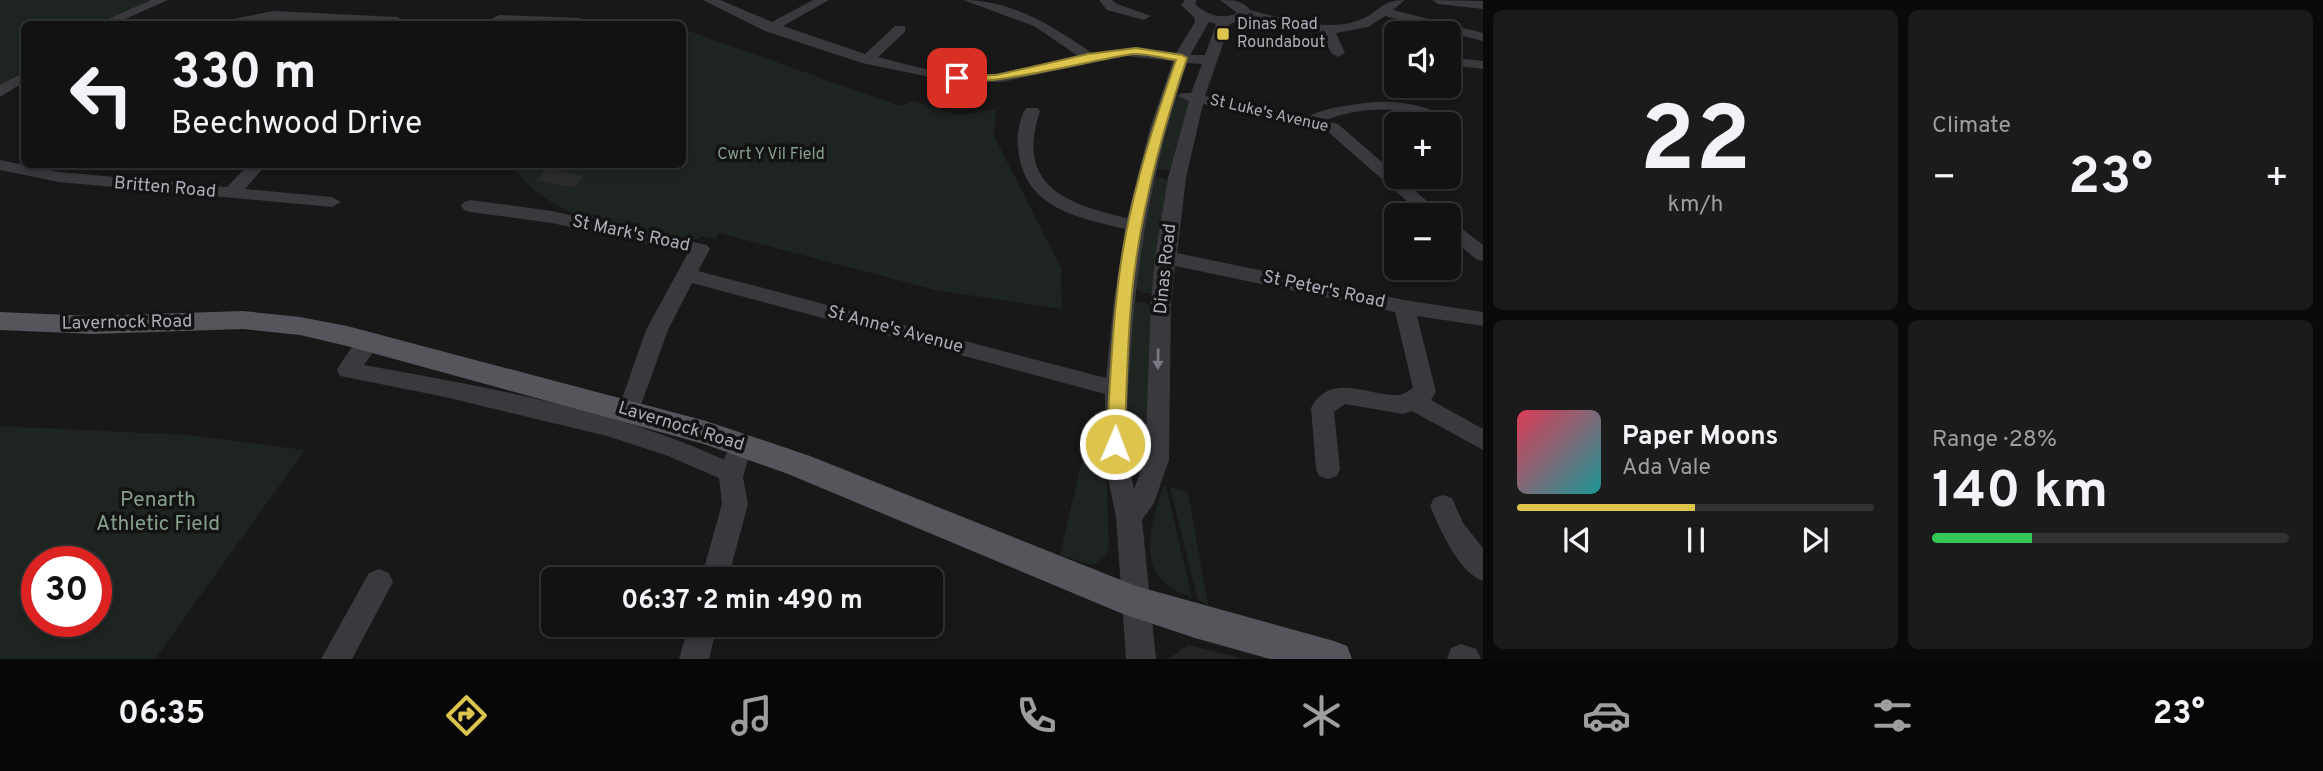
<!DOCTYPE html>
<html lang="en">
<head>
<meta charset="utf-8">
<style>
  :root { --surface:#121213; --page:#1b1b1c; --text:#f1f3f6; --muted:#9c9ea0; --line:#313233; --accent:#dcc44d }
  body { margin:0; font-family:Overpass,sans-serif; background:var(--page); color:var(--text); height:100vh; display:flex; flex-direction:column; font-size:26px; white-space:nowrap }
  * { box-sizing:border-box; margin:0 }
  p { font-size:23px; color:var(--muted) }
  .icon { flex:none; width:38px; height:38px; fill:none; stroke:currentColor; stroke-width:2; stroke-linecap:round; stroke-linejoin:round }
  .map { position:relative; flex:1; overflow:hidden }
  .panel { display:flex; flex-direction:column; gap:10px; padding:10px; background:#0a0a0a; width:840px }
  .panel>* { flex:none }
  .hud { position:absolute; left:21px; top:21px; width:665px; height:147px; border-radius:10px; box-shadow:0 4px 10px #0003,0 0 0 2px var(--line); background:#121213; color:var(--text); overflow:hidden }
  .tools { position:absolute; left:1384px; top:21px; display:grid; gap:14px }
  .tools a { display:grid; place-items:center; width:77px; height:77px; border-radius:10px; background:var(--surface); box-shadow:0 4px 10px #0003,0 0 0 2px var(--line); font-size:35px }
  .speed { position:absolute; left:21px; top:546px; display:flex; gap:14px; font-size:35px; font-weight:700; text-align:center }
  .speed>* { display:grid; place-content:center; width:91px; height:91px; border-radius:50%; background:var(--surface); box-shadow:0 4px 10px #0003,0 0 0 2px var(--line); line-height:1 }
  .speed .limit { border:10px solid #d22; background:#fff; color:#111 }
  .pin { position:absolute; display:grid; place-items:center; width:60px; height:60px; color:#fff; margin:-30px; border-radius:14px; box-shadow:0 4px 10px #0006 }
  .me { position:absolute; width:77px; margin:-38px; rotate:1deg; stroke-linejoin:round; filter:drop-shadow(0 0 5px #0008) }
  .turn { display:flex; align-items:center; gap:24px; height:147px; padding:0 35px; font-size:32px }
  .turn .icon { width:91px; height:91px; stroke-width:2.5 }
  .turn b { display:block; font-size:49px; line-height:60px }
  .big { font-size:52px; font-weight:700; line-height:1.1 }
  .panel .widget { flex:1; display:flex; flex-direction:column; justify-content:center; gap:10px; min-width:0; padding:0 24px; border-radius:10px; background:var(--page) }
  .panel .dial { align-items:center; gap:0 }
  .dial b { font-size:91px; line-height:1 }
  .song { display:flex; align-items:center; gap:21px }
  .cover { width:84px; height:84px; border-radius:10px; background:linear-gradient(135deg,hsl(350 70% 55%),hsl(180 70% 35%)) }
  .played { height:7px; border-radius:4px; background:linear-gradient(90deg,var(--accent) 50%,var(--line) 50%) }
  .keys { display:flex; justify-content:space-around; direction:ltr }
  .heat { display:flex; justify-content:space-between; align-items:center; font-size:38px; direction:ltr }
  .charge { height:10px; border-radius:5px; background:linear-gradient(90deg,#34c759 28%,var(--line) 0) }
  .panel .tiles { flex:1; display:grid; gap:10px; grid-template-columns:repeat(2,1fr) }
  .trip { position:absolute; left:541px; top:567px; width:402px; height:70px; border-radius:10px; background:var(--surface); box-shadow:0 4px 10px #0003,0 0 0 2px var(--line); font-weight:700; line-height:70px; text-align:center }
  .tab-bar { display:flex; height:112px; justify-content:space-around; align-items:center; background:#070708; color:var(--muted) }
  .tab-bar .icon { width:49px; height:49px }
  .tab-bar .current { color:var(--accent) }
  .tab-bar b { font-size:32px; color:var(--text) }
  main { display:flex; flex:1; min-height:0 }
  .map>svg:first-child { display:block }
  .built { fill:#242426 }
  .green { fill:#1e2420; fill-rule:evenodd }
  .building { fill:#2b2b2d }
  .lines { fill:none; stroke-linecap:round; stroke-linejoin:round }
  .minor { fill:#39393e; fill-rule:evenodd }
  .major { fill:#55565c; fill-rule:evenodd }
  .oneway { fill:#787981 }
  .route { fill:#dcc44d; stroke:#8f7f32; stroke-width:2 }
  .poi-dot { fill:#dcc44d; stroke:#131314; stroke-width:2.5 }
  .labels { text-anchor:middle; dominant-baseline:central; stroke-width:7; stroke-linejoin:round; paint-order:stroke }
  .far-poi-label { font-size:16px; fill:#abadb7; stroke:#131314; text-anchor:start }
  .far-street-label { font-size:16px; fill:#abadb7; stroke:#131314 }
  .far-park-label { font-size:16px; fill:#85a08b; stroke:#131314 }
  .street-label { font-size:18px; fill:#abadb7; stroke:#131314 }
  .near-park-label { font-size:21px; fill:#85a08b; stroke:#131314 }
</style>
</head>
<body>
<main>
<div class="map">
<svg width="1483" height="659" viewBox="0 0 1483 659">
  <rect width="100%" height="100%" fill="#181819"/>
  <path class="built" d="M1188,645L1244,659H1168Z"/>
  <g class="green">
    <path d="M0,0H154L97,24H24V70L0,86Z"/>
    <path d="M683,29L900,106L914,101L959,115L996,109L994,136L1061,268L1062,309L935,290L719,233L715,239L702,236L691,242C619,227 560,227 511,165L682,164Z"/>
    <path d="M1175,93L1192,100L1171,171L1155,168Z"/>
    <path d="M1160,177L1169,181L1153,293H1143L1134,287L1151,178Z"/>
    <path d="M1134,302H1144L1152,308L1147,463H1134L1128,460L1123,386Z"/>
    <path d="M0,426L187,435L305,450L155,659H0ZM37,562H96V621H37Z"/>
    <path d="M1083,456L1106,463L1109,547L1106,556L1093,565L1060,555Z"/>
    <path d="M1164,486H1166L1192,598C1182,593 1171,589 1163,581C1139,561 1154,510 1164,486Z"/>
    <path d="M1170,487L1188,492L1208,605L1198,599L1196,593Z"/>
  </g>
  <path class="building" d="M546,168L584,176L574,188L537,180Z"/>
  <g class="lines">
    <g class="minor">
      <path d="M151,0H168L114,24H97Z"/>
      <path d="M703,0H720L772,22L813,0H829L783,26L865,54L895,26H905V32L878,57C909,65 943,75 975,75C1010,75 1044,64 1078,56L1034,26L963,0C1012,0 1052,26 1092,53L1137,47L1176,53L1195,22L1194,17L1181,5L1185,0H1197L1195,4C1207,15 1222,20 1237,13L1220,0C1231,0 1243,0 1250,10C1280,18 1328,32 1357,21C1379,14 1379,0 1405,0L1393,10L1483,33V41L1385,16L1368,27L1336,33L1345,53L1338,57L1331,53L1322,33L1248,18L1230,24L1205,96L1308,117C1320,110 1332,108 1345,106C1383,99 1415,99 1449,119L1451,122L1449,125C1436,123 1426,117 1413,113C1388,106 1348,110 1324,121L1338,124L1443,215H1423L1327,131L1203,104L1186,178L1177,253L1404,300L1483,312V326L1417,316L1436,392L1431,400L1483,429V450L1412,411L1403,414L1345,404L1334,412L1340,469L1337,476L1328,479L1319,476L1316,469L1311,408C1330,371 1368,396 1398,395C1403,395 1408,391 1413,388L1395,312L1175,266L1171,302L1169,460L1154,503L1142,520L1156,659H1126L1116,517L1105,463V394L692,283L668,330L637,416L629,419L621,416L618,410L646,330L688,253L552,223L470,212L464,210L461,206L464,202L470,200L552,211L707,245L710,249L698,271L1106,378L1114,300L1125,229C1080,218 1027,209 1019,155C1016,139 1018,121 1026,108H1038L1040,111C1015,187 1067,204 1127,218L1150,128L1173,61L1126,56L1002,82H954L862,63L765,31ZM1209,22L1216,24L1205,55H1190ZM1187,63L1202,64L1191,93H1181L1178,96L1189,101L1168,178L1155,257L1151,302L1145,460L1134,489C1124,447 1127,403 1130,361C1136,259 1154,161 1187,63Z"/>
      <path d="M1099,0H1112L1117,4L1151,16L1144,20L1107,10Z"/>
      <path d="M1432,0L1483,1V9L1438,4Z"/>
      <path d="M273,11L397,17L404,21L399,24H386L273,19L246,24H221L223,21Z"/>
      <path d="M499,15L580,18L587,22L585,24L494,22L492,19Z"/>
      <path d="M1449,57L1483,61V69L1449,65Z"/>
      <path d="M24,72V82L0,97V85Z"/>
      <path d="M0,160L59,172L227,187L249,164H267L245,189L332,197L341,202L332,207L59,182L0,170Z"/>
      <path d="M1449,222L1456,224L1483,245V261L1476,259L1449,237Z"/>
      <path d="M369,334L377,337L380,342L364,365C481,386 612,409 720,458L724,459L727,453L736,450L745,453L748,460L743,477L748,504L728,579H701L722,504L719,478L668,456L607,436L445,397L340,376L337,370C344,358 356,338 369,334Z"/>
      <path d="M1443,495L1452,498L1463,523L1483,548V581C1458,572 1440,529 1430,506L1434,498Z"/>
      <path d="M379,569L389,573L393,582L352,659H321L369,573Z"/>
      <path d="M689,625H717L709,659H679Z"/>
      <path d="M1461,644L1476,649L1481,659H1447L1451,648Z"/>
    </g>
    <path class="major" d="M243,311L300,317L347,326L706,421L810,456L1136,586L1334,641L1347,646L1352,659H1270L1195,638L1123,614L788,474L704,444L347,346L300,335L243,329L93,334L0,330V312L93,316Z"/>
  </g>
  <defs><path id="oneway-solid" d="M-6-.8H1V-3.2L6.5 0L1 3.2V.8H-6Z" transform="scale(1.75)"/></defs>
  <use class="oneway" href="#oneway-solid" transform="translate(1158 359) rotate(91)"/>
  <path class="route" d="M1136,48L1182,55L1187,58C1161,134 1140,213 1132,293C1127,343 1127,394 1124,444L1122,449L1115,451L1109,449L1106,444C1110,394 1111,343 1117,294C1125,214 1149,136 1176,60C1162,58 1146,53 1133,54C1100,58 971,92 952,78L957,75H996L1088,54Z"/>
  <rect class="poi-dot" x="1216" y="27" width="14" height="14" rx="3.5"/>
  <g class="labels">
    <g class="far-poi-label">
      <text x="1237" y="25">Dinas Road<tspan x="1237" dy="18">Roundabout</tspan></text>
    </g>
    <g class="far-street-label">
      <text transform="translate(1269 114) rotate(13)">St Luke's Avenue</text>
    </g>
    <g class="far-park-label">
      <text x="771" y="155">Cwrt Y Vil Field</text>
    </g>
    <g class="street-label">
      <text transform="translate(165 188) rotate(5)">Britten Road</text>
      <text transform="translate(631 234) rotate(12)">St Mark's Road</text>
      <text transform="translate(1166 269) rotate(-84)">Dinas Road</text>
      <text transform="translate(1324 290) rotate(12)">St Peter's Road</text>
      <text transform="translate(127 323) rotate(-1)">Lavernock Road</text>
      <text transform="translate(895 330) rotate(15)">St Anne's Avenue</text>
      <text transform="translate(681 427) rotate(17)">Lavernock Road</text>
    </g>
    <g class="near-park-label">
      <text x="158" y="500">Penarth<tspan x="158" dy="24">Athletic Field</tspan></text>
    </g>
  </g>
</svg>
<div class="tools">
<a><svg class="icon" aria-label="sound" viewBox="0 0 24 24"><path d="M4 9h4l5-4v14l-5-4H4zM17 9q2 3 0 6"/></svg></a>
<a>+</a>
<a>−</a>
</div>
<div class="speed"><div class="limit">30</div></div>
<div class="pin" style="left:957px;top:78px;background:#d93025"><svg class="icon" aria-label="arrive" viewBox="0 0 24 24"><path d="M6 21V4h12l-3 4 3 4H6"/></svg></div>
<svg class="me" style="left:1115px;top:444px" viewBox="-20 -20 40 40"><circle r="17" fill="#dcc44d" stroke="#fff" stroke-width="3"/><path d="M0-11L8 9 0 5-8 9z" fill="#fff"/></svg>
<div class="trip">06:37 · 2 min · 490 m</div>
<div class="hud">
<div class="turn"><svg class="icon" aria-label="left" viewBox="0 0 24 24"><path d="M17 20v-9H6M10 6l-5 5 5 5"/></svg><div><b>330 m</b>Beechwood Drive</div></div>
</div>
</div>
<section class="panel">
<div class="tiles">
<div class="widget dial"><b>22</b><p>km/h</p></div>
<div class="widget"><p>Climate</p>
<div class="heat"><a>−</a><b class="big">23°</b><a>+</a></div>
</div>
<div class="widget">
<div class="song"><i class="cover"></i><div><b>Paper Moons</b><p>Ada Vale</p></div></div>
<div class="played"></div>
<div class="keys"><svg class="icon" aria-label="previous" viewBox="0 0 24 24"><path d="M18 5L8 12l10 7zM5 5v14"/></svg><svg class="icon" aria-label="pause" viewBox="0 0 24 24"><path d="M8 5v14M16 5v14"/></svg><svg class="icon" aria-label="next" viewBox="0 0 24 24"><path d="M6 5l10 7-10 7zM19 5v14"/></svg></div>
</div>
<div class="widget"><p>Range · 28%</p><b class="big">140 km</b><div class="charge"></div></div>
</div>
</section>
</main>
<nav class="tab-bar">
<b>06:35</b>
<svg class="icon current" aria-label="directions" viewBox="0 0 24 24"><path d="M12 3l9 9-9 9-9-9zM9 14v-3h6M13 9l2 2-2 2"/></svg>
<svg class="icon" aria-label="music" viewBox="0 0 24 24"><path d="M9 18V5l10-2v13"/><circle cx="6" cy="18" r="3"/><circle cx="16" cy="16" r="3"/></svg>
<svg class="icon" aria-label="phone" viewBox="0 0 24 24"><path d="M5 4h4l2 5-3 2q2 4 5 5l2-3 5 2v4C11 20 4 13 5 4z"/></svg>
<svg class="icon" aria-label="climate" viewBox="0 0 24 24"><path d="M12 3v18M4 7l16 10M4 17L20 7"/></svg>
<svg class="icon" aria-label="car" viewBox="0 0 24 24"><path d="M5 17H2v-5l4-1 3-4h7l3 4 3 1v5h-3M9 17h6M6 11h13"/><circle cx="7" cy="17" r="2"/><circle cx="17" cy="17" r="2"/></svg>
<svg class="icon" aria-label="filters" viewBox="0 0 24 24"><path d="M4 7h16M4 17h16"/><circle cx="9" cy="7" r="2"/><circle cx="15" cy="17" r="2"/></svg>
<b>23°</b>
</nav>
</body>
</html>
